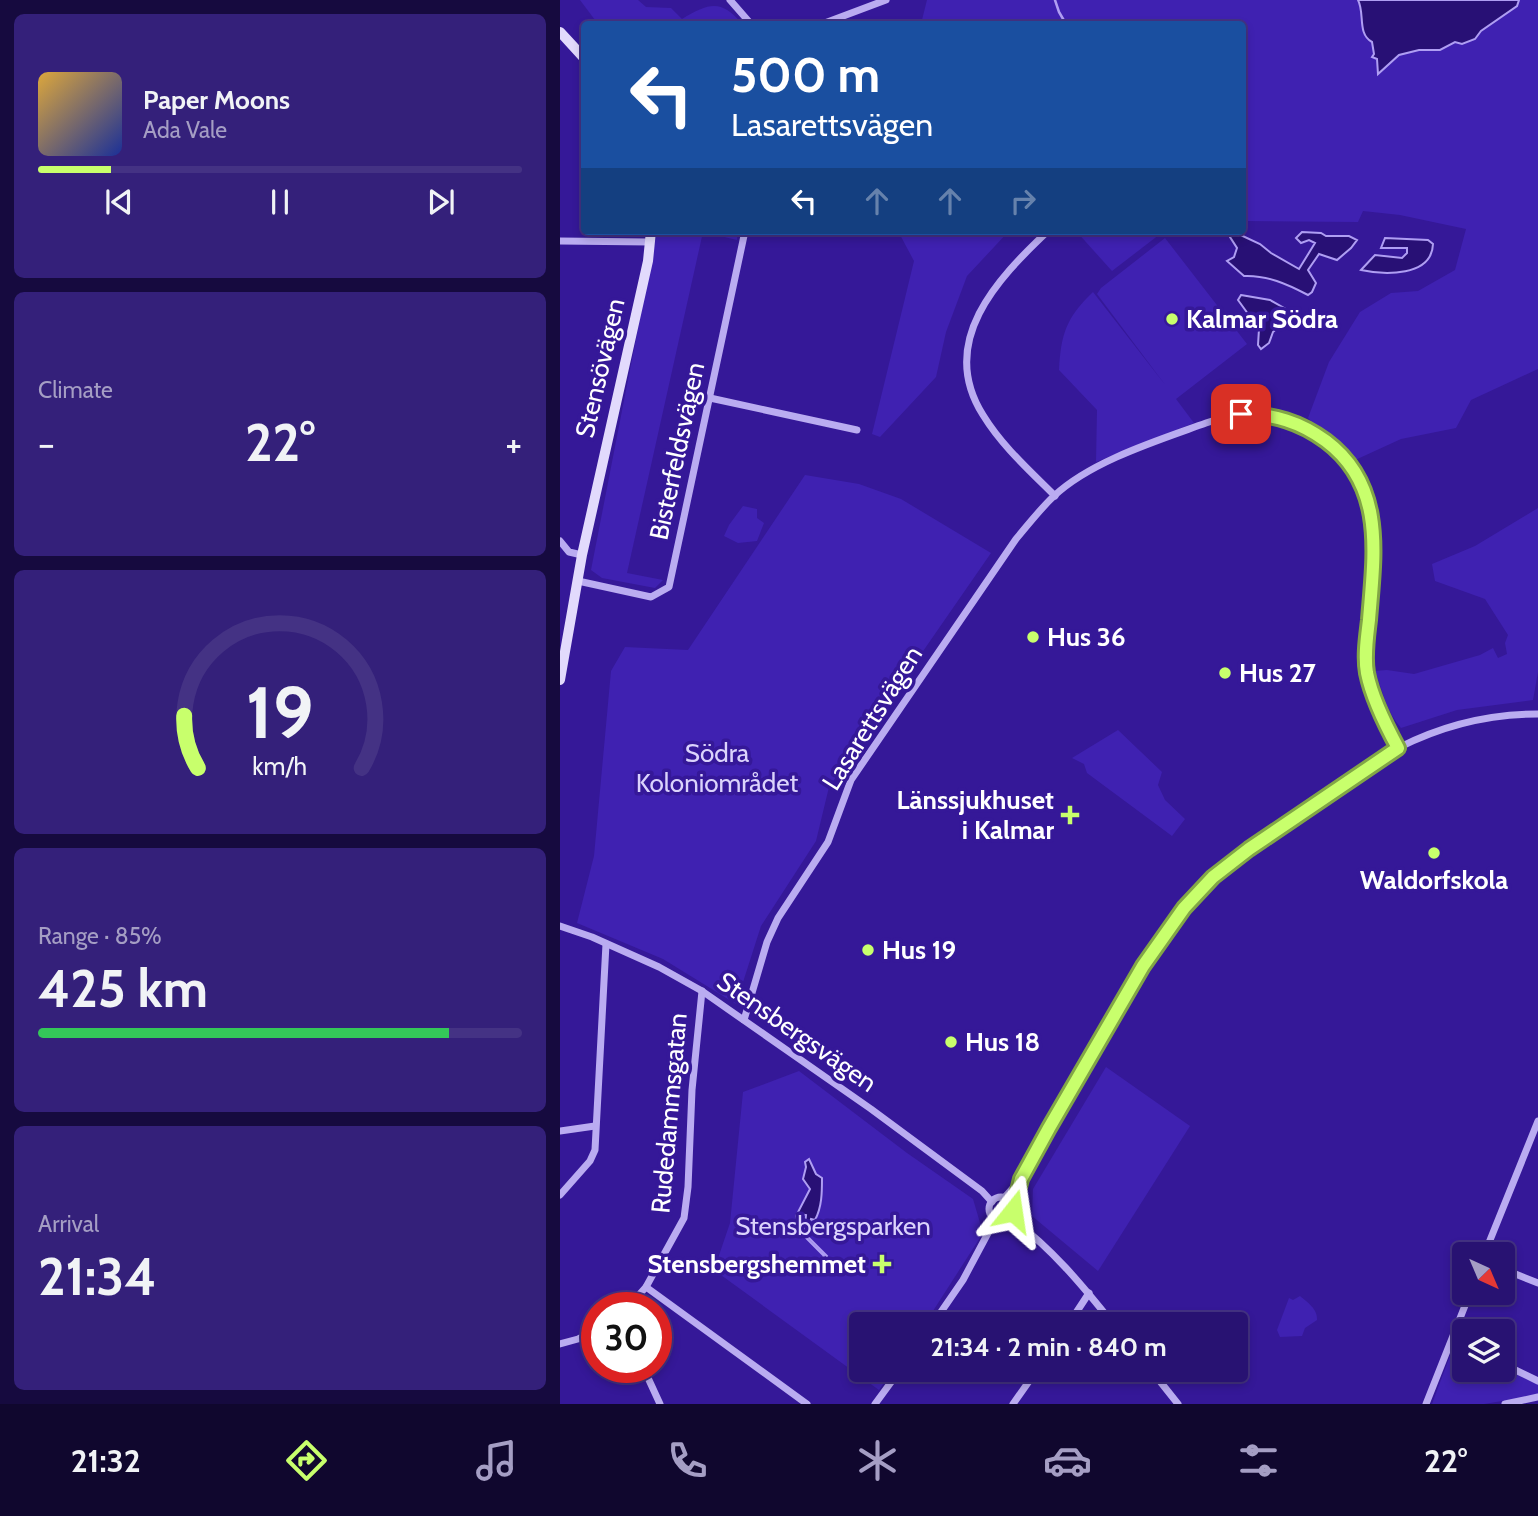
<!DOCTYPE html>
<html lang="en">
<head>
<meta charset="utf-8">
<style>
  :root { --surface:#281272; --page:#34207a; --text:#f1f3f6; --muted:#a59ec4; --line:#443284; --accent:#c8ff6c }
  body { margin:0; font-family:Cabin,sans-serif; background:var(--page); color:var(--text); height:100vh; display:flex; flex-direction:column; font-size:26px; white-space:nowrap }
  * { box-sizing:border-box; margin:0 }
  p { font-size:23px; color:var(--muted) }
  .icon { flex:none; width:38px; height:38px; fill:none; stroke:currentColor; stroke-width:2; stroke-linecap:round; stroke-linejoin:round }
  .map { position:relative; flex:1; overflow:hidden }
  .side { display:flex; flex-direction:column; gap:14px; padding:14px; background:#160a3f; width:560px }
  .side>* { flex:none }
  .guide { position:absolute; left:21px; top:21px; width:665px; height:214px; border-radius:7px; box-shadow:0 4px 10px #0003,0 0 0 2px var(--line); background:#1a4fa0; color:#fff; overflow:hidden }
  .needle { width:46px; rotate:136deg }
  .tools { position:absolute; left:892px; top:1242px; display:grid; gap:14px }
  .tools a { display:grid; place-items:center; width:63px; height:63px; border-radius:7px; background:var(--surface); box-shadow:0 4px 10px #0003,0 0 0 2px var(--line); font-size:35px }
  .speed { position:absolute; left:21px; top:1292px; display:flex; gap:14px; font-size:35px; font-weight:700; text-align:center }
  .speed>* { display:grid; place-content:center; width:91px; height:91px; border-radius:50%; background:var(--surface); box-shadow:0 4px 10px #0003,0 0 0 2px var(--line); line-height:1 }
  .speed .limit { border:10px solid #d22; background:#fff; color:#111 }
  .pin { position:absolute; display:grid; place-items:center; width:60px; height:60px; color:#fff; margin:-30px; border-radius:14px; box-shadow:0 4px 10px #0006 }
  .me { position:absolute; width:77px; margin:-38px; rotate:15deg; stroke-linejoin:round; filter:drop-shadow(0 0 5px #0008) }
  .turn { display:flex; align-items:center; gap:24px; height:147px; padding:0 35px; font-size:32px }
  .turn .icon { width:91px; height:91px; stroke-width:2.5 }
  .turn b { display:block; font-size:49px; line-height:60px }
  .lanes { display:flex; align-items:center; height:66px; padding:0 35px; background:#0003; justify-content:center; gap:35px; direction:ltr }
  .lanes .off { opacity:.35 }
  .big { font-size:52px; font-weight:700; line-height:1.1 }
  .side .card { flex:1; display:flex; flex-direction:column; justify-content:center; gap:10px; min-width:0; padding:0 24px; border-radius:10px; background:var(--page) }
  .side .dial { align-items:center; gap:0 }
  .dial svg { height:182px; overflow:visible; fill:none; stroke:var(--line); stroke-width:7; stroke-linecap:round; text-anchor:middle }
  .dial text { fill:var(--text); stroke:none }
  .song { display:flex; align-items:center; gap:21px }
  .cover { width:84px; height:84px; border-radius:10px; background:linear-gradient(135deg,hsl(40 70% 55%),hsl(230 70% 35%)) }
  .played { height:7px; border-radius:4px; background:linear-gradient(90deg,var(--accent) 15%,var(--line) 15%) }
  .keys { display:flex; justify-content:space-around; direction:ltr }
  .heat { display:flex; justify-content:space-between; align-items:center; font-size:38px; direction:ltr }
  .charge { height:10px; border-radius:5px; background:linear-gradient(90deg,#34c759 85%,var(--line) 0) }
  .trip { position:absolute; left:289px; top:1312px; width:399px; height:70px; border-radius:7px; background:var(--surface); box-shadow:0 4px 10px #0003,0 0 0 2px var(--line); font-weight:700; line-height:70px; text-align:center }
  .menu { display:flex; height:112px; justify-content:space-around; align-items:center; background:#10072e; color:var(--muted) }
  .menu .icon { width:49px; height:49px }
  .menu .on { color:var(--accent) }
  .menu b { font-size:32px; color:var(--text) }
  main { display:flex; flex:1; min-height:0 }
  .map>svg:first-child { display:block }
  .green { fill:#3f21b1 }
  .water { fill:#281075; stroke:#af9ef3; stroke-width:2 }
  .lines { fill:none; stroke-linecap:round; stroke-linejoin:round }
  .stream { stroke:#af9ef3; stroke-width:2.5 }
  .street { stroke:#baacf1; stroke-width:7 }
  .secondary { stroke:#e2dafc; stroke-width:10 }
  .route-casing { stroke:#82a646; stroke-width:18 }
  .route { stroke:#c8ff6c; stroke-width:12 }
  .poi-dot { fill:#c8ff6c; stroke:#351898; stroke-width:2.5 }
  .labels { text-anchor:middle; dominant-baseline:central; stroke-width:7; stroke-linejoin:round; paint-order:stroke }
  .poi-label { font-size:26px; font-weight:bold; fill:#fff; stroke:#351898; text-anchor:start }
  .street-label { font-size:26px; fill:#fff; stroke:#351898 }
  .park-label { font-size:26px; fill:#dbd3fc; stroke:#351898 }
</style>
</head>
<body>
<main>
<section class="side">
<div class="card">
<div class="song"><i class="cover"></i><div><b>Paper Moons</b><p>Ada Vale</p></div></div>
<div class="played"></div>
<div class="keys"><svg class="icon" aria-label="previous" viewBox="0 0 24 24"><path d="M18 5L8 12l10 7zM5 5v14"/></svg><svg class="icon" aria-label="pause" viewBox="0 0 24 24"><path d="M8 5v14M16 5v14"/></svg><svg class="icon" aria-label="next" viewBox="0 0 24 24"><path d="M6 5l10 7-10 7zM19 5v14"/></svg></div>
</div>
<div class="card"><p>Climate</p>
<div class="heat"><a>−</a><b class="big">22°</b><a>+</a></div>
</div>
<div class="card dial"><svg viewBox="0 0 100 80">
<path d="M14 69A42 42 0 1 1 86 69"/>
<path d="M14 69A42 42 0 0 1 8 46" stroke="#c8ff6c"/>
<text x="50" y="56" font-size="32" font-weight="700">19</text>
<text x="50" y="72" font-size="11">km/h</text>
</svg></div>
<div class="card"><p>Range · 85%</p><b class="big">425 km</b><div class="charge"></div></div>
<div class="card"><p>Arrival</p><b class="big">21:34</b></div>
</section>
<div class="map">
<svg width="978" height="1404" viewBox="0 0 978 1404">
  <rect width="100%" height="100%" fill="#351898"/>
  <g class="green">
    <path d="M20,0H78L86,7L111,8L122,19C150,2 162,0 182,24H30L35,20Z"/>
    <path d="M367,0H798L802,7L801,21L812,42L819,73L839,55L859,49L880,50L895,42L902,44L915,39L927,26L957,6L959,0H978V369L911,400L896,428L841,439L793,461L748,418L769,362L800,312L831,293L858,291L895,270L906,229L840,215L803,211L798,222L683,221L682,24H361Z"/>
    <path d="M97,231H178L177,240L143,232L67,573L103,580L95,588L42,578L31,570Z"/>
    <path d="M338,231H449L407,276L386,332L376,377L320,437L312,434L354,261Z"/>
    <path d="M516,231H604L552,271Z"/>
    <path d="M605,238L687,344L616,399L634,423L536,462L537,410L499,370C501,334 506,318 533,292L606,386L537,294L541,288Z"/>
    <path d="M245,475L299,484L341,499L431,553L269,787L256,841L201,926L176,1004L103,959L17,923L34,856L51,671L65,647L128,650Z"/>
    <path d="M183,506L197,509V518L204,523L197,541L178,543L164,536L169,525Z"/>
    <path d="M978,508V672L973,700L897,710L841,728C826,711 823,692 815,671L827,670L854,674L920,655L933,648L938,658L947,654L945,643L948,635L925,599L875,581L872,564L915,546Z"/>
    <path d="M558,730L602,772L598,785L605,800L625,819L612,836L527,773L524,764L512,758Z"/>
    <path d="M546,1067L630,1126L538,1271L472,1216L473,1189Z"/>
    <path d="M239,1071L347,1153L413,1199L423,1233L364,1325H301V1370H333L319,1390L154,1270L170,1223L183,1092Z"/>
    <path d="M740,1296C747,1302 758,1309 757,1320L745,1328L742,1336L720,1337L717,1330L729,1298L733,1300Z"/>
    <path d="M900,1352L905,1353V1370H943V1368L978,1382V1395L924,1404H872L891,1353Z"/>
  </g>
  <g class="water">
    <path d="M798,0H959L957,6L921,31L915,39L902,44L895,42L880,50H859L839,55L818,74L817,59L812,57L814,54L812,42C797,34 805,13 798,0Z"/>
    <path d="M672,231L700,244L711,253L739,269L755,243L749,240L741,243L736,238L742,232L761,233L766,236H789L797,240L791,248L777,260L759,254L748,270L756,283L752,292L748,295C727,284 707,275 684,276L667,261L674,257L677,248L670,237Z"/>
    <path d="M825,238L868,240L873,244C872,277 824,275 801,270L815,255L842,258L847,253V248H821Z"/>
    <path d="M681,295L710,300L726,309L727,319L713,332L709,343L701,349L698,345L699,329L678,300Z"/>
    <path d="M249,1159L256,1174L262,1178C262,1192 262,1207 255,1220L251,1219L247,1236L267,1256L263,1264L270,1266L271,1274L261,1273L257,1268L264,1256L244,1236L246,1215L240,1214L237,1219L236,1216L250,1189L243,1179L246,1167L245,1162Z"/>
  </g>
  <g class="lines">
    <path class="stream" d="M495,0L499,12L506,24"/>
    <g class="street">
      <path d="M170,0L191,24"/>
      <path d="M262,24L326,0"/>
      <path d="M488,231C437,279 377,342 423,415C442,446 469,470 495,496"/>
      <path d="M0,241L90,242"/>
      <path d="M150,398L297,430"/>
      <path d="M0,541L9,552L22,555"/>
      <path d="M18,581L91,597L109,587L185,231"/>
      <path d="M0,926L32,937L99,967L142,991L311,1109L422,1191L432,1202"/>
      <path d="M184,1020L207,942L218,918L268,842L291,780L456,539C468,525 480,509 494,496C531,461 599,440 646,423C682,410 721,410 753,432C828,482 815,543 808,622C807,638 804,658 808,675C813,699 825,726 838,748"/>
      <path d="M0,1131L35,1126"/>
      <path d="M0,1195L30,1161L35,1150L46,944"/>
      <circle cx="441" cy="1209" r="12"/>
      <path d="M444,1198L461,1179L559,1005L595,947L624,908L653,877L689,849L838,748C881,726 929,714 978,714"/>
      <path d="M452,1208L459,1190L461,1179"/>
      <path d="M449,1217C490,1246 523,1286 554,1325"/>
      <path d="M924,1255L978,1121"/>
      <path d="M943,1269L978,1283"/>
      <path d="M86,1287L247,1404"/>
      <path d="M68,1307L86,1287L124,1218L128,1187L132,1090L142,991"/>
      <path d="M372,1325L403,1280L435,1220"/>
      <path d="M508,1325L529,1293"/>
      <path d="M0,1344L18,1339L37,1329"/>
      <path d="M890,1345L905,1350"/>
      <path d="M943,1364L978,1381"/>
      <path d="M83,1367L100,1404"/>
      <path d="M591,1370L618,1404"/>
      <path d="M315,1404L340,1370"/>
      <path d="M453,1404L477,1370"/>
      <path d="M866,1404L910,1293"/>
      <path d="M945,1404L978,1397"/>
    </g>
    <g class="secondary">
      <path d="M0,32L24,58"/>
      <path d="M0,680L22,555L88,261L91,231"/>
    </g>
  </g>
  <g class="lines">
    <g class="route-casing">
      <path id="route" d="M453,1211L461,1179L489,1128L583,966L624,908L653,877L689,849L838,748C826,726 812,698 807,673C804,656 807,637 809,620C814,555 826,486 766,441C740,422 714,414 681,414"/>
    </g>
    <use href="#route" class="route"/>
  </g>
  <g class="poi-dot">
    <circle cx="612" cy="319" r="7"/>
    <circle cx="473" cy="637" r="7"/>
    <circle cx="665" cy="673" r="7"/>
    <path d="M506.5 804.5h7v7h7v7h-7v7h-7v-7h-7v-7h7z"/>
    <circle cx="874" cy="853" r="7"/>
    <circle cx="308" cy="950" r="7"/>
    <circle cx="391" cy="1042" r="7"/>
    <path d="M318.5 1253.5h7v7h7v7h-7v7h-7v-7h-7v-7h7z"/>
  </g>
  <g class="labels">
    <g class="poi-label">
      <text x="626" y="319">Kalmar Södra</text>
      <text x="487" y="637">Hus 36</text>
      <text x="679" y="673">Hus 27</text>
      <text x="494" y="800" text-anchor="end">Länssjukhuset<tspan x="494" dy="30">i Kalmar</tspan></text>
      <text x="874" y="880" text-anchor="middle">Waldorfskola</text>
      <text x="322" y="950">Hus 19</text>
      <text x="405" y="1042">Hus 18</text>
      <text x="306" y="1264" text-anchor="end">Stensbergshemmet</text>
    </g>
    <g class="street-label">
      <text transform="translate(40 368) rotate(-77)">Stensövägen</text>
      <text transform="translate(117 451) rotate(-78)">Bisterfeldsvägen</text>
      <text transform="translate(312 718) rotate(-58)">Lasarettsvägen</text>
      <text transform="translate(237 1032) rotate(35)">Stensbergsvägen</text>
      <text transform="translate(109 1113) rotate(-85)">Rudedammsgatan</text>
    </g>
    <g class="park-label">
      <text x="157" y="753">Södra<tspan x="157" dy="30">Koloniområdet</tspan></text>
      <text x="273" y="1226">Stensbergsparken</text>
    </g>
  </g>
</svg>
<div class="tools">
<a><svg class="needle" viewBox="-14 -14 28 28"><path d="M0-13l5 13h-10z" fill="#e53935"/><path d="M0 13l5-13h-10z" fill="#a59ec4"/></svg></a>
<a><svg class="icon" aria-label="layers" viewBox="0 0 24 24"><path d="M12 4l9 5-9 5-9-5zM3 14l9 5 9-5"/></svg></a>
</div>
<div class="speed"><div class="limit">30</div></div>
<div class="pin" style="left:681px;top:414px;background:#d93025"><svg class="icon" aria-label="arrive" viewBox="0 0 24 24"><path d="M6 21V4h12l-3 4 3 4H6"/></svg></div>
<svg class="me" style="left:453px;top:1211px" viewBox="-20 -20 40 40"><path d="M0-17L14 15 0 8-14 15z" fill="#c8ff6c" stroke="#fff" stroke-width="4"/></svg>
<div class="trip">21:34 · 2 min · 840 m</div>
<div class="guide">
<div class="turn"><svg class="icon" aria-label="left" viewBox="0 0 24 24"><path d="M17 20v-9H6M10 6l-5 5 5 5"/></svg><div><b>500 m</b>Lasarettsvägen</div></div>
<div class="lanes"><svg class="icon" aria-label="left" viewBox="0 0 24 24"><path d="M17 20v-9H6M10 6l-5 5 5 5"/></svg><svg class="icon off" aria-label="ahead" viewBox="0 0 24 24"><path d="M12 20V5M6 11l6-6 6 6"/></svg><svg class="icon off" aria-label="ahead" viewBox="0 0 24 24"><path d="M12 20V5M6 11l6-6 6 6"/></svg><svg class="icon off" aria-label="right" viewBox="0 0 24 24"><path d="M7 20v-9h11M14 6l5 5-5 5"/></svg></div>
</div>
</div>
</main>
<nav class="menu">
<b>21:32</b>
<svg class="icon on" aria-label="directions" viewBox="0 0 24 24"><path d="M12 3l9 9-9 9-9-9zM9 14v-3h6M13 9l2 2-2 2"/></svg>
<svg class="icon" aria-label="music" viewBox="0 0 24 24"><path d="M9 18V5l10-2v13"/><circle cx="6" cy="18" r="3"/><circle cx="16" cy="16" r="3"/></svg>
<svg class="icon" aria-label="phone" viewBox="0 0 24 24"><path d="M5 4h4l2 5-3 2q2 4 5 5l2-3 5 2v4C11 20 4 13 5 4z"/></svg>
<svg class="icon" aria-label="climate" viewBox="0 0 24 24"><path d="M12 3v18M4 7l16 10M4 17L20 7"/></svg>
<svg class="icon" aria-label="car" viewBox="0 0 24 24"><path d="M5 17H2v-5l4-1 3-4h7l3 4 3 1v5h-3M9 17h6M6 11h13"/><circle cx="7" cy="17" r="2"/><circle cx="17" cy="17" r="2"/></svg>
<svg class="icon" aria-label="filters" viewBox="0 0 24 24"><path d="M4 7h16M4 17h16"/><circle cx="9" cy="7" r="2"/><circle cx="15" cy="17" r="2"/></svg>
<b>22°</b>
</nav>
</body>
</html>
